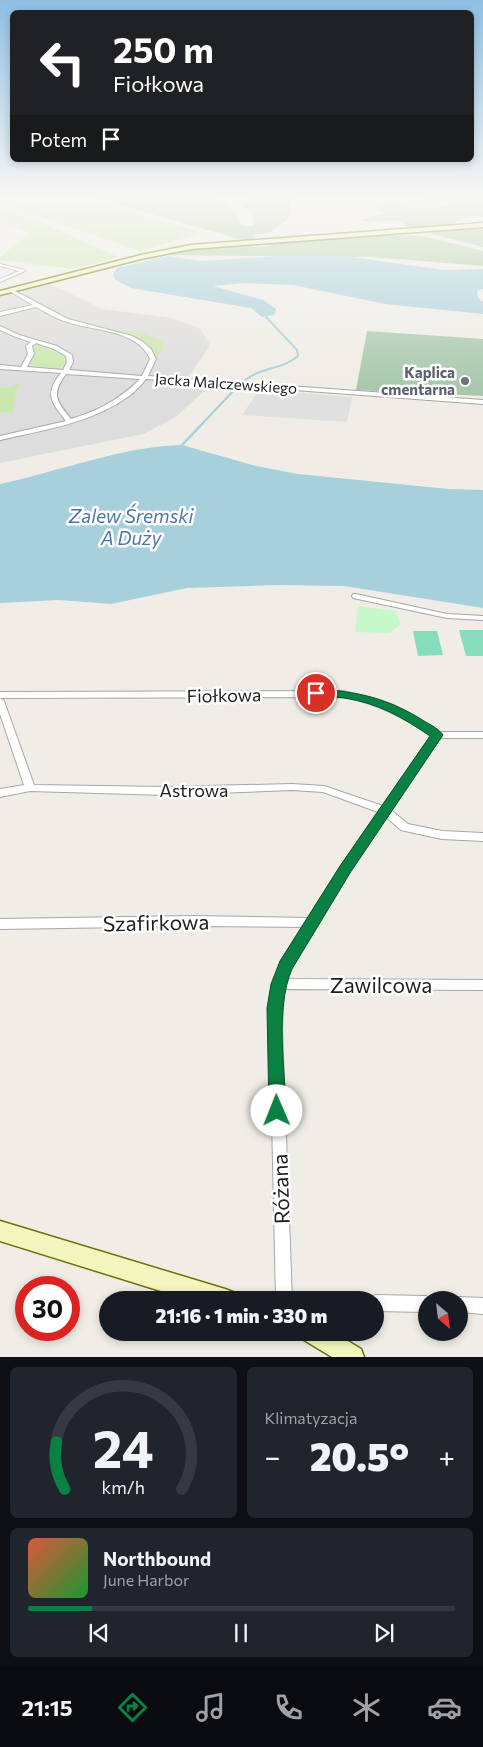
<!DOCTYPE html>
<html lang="pl">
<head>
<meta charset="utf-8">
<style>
  :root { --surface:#171b24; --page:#20242c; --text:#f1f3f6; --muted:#9ea1a6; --line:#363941; --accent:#0b8043 }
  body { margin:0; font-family:Commissioner,sans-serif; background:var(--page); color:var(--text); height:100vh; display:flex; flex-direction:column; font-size:19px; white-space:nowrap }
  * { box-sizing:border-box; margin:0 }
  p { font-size:16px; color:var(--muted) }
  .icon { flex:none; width:28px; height:28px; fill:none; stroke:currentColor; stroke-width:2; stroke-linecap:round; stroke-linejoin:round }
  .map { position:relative; height:1357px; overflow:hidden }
  .details { display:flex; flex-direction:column; gap:10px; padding:10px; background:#0d0f14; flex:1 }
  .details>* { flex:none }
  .top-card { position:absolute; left:10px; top:10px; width:464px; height:152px; border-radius:8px; box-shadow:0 2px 8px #0003; background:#202124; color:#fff; overflow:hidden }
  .needle { width:32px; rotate:152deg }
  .tools { position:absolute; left:418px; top:1291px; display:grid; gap:10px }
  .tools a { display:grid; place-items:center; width:50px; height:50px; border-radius:50%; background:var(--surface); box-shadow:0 2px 8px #0003; font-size:25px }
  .speed { position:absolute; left:15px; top:1276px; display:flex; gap:10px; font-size:25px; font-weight:700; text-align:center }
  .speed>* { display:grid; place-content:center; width:65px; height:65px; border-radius:50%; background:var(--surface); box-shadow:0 2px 8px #0003; line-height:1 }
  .speed .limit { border:8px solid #d22; background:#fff; color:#111 }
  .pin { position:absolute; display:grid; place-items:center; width:42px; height:42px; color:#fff; margin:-21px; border:2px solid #fff; border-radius:50%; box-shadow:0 1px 5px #0007 }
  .me { position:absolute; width:55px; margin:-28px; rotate:359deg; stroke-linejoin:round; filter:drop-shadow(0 0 4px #0008) }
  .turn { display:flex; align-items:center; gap:18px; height:105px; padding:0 20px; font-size:22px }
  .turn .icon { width:65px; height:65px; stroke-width:2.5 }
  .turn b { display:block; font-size:35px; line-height:42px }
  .then { display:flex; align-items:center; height:48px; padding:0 20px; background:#0003; gap:10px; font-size:19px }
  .big { font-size:38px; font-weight:800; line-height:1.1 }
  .details .widget { flex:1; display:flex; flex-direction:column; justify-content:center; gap:8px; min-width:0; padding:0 18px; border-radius:8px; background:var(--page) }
  .details .dial { align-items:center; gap:0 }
  .dial svg { height:130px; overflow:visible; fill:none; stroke:var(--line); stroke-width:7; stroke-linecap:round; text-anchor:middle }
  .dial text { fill:var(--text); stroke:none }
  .song { display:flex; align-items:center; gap:15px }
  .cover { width:60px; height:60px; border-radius:8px; background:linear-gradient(135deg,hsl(10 70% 55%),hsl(130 70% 35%)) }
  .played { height:5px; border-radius:2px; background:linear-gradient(90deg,var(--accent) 15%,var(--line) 15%) }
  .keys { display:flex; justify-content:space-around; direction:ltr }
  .heat { display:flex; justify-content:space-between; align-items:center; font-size:28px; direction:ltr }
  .details .tiles { flex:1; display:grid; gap:10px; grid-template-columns:1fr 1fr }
  .widget:last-child { grid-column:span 2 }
  .trip { position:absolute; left:99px; top:1291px; width:285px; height:50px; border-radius:25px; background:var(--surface); box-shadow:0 2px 8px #0003; font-weight:800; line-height:50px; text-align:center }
  .tabs { display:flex; height:80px; justify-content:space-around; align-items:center; background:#090b0e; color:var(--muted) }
  .tabs .icon { width:35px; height:35px }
  .tabs .active { color:var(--accent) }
  .tabs b { font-size:22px; color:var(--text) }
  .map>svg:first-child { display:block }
  .residential { fill:#dedddd }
  .grass { fill:#cae8ae }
  .forest { fill:#aace9d }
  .cemetery { fill:#a8c8ad }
  .park { fill:#c6f8ca }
  .pitch { fill:#87dcbc }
  .parking { fill:#e0e0e0 }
  .water { fill:#a8d0dc }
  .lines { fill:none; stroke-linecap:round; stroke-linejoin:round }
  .stream-far1 { stroke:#a8d0dc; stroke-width:2 }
  .stream { stroke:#a8d0dc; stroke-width:2.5 }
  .street-casing { stroke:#a7a7a7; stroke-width:2 }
  .secondary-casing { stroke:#687409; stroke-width:3 }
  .street { fill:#fff; fill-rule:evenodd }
  .secondary { fill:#f4f7bd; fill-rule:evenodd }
  .route { fill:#0b8043; stroke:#07532c }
  .worship-dot { fill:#6b7280; stroke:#fff; stroke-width:2 }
  .labels { text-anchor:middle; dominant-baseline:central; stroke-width:5; stroke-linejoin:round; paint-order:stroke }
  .far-worship-label { font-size:15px; font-weight:bold; fill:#5b616d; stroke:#fff; text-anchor:end }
  .far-street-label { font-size:15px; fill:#202020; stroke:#fff }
  .street-label { font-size:18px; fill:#202020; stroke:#fff }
  .water-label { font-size:19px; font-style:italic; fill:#4c78a5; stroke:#fff }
  .near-street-label { font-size:21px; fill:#202020; stroke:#fff }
</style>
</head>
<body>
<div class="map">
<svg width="483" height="1357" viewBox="0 0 483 1357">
  <rect width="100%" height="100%" fill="#f0ede6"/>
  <path class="residential" d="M50,284L103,309L172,318L200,329L209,343L208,349L182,385L207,388L176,417L143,434L0,463V297Z"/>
  <g class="grass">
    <path d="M0,197H79L203,233L140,251L0,203Z"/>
    <path d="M0,209L42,223L118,257L73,269L0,260V257L30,233L0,221Z"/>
    <path d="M114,329L144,333L162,341L164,349L156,356L142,341L112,330Z"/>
    <path d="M35,345L58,351L67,359L65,366L55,368L35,367L31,363L34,353L32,346Z"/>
    <path d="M16,384H20C14,393 16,403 12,413L0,412V387L10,388Z"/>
  </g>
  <g class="forest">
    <path d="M92,197H207C229,200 232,207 242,226H254L253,215L238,202C255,199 273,194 290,198V217L269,233L251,235L257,240H243Z"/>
    <path d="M419,197H483V217L461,219L447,226L410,229L398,220L368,222L358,220L387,213L374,210L393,201C409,214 433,209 452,204Z"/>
    <path d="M483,226V247L421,231Z"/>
    <path d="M380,235L422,236L483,251V266L371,257L161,255L191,248L243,244L253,247L269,246L275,242Z"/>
  </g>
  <path class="cemetery" d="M367,331L483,339V396L356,390Z"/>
  <path class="park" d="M358,606L395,611L401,624L389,633L355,632Z"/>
  <g class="pitch">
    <path d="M459,630H483V656H466Z"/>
    <path d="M413,631H437L443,655L418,656Z"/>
  </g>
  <path class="parking" d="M259,390L352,397L347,422L242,415Z"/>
  <g class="water">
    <path d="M167,256L202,261L278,256L352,257L444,270L483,269V289L477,291L478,298L483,302V314L385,304L293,285L244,283L213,286L263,300L276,309L274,315L262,317L251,308L131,288L115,280L113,274L117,268Z"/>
    <path d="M182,445L256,466L298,474L448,489L483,490V608L344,586L279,585L187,588L111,604L59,600L0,603V484C57,472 124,446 182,445Z"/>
  </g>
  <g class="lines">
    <g class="stream-far1">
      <path d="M244,381C260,367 282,370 298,356L297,350L266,317"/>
      <path d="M202,424L237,387"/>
    </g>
    <path class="stream" d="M182,445L203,423"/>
    <g class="street-casing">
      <g id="street">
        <path d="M0,264L25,270V271L0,282V279L19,271L0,266Z"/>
        <path d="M11,289L68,319L132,336L143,342L151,349L156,359L148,376L483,400V404L146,379C141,385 135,392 129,396C92,423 44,430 0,440V436L66,421C51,402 44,394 61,373L0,369V365L21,367L28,354L26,346L31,342L16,337L0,330V326L19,335L57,346L72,355L73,362L69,370L142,376L150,359C138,329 91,331 64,321C55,318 45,312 36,307L0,316V312L33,305L9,291V290ZM36,343L54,349L66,356L67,362L63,370L27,367L34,354L32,346ZM66,374L140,379C119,400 99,410 71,419C56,401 51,394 66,374Z"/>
        <path d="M353,594H356L447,614L483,616V620L447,618L353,598L352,596Z"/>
        <path d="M343,691L373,698L395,706L439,732H483V738H440L391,810L408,824L442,831L483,833V841L442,839L405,831L401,830L386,817L349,872L291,968L286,979L483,980V990L284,989L282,1028L292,1300H276L270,1028L272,984L282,963L304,927L192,926L0,929V919L192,916L309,918L341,866L378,812L323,792L292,790L166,795L30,791L0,797V789L24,785L0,714V698L4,701L34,785L166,787L292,784L324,786L383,806L432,736C403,717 376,703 343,697L0,698V692Z"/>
        <path d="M375,1295L426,1296L432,1300H426V1312L375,1311V1300H369L370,1298Z"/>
        <path d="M459,1297L483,1298V1314L459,1312V1300H454Z"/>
      </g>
    </g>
    <g class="secondary-casing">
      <g id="secondary">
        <path d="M483,223V227L191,249L141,259L0,295V291L141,255L191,245Z"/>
        <path d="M0,1221L225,1289L233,1292L236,1300H190L0,1241Z"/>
        <path d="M301,1332H333L361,1349L364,1357H332L304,1340Z"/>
      </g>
    </g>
    <use href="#street" class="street"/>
    <use href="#secondary" class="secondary"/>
  </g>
  <linearGradient id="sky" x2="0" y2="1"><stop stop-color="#8ebfe3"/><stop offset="0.51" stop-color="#f8f7f4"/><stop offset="1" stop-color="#f8f7f4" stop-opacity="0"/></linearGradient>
  <rect width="483" height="387" fill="url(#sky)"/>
  <path class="route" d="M316,689C357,691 390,699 424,721C431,725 439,729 443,735L350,873L292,969C275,1009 285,1067 286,1111L283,1117L277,1119L271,1117L269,1111L267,1008L271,984L280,961L340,866L430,736C402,717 378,703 344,698C334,696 323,698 312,696L311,693Z"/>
  <circle class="worship-dot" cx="465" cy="381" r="5"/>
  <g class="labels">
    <g class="far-worship-label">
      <text x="455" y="372">Kaplica<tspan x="455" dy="17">cmentarna</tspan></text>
    </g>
    <g class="far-street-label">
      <text transform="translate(226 383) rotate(4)">Jacka Malczewskiego</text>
    </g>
    <g class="street-label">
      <text transform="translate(224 695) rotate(-1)">Fiołkowa</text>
      <text x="194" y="790">Astrowa</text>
    </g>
    <g class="water-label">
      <text x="131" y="515">Zalew Śremski<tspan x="131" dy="22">A Duży</tspan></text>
    </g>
    <g class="near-street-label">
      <text transform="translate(156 922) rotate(-1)">Szafirkowa</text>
      <text x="381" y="984">Zawilcowa</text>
      <text transform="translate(280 1189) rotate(-92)">Różana</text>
    </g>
  </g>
</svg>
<div class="tools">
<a><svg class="needle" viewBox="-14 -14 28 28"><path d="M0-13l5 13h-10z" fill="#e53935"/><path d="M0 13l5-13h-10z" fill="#9ea1a6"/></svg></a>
</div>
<div class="speed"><div class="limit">30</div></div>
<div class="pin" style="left:316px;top:693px;background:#d93025"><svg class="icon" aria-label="arrive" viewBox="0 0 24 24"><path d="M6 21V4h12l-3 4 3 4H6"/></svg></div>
<svg class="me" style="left:277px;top:1111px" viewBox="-20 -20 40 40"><circle r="19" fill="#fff"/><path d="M0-13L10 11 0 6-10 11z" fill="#0b8043"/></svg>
<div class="trip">21:16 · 1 min · 330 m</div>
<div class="top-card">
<div class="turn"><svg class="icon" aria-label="left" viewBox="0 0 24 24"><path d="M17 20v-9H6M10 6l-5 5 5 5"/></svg><div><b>250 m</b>Fiołkowa</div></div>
<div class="then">Potem<svg class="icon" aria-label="arrive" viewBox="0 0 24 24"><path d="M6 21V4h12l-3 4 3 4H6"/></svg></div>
</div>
</div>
<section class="details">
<div class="tiles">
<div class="widget dial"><svg viewBox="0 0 100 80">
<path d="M14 69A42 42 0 1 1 86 69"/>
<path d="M14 69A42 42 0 0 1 9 40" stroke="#0b8043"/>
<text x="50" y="56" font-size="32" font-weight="700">24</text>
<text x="50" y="72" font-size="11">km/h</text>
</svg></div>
<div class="widget"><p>Klimatyzacja</p>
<div class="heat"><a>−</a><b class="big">20.5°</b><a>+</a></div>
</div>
<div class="widget">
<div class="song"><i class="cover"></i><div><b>Northbound</b><p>June Harbor</p></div></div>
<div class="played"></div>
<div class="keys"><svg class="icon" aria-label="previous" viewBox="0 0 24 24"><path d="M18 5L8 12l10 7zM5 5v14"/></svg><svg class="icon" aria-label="pause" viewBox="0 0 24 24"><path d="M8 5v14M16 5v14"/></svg><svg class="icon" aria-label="next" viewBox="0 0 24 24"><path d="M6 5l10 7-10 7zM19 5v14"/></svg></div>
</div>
</div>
</section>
<nav class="tabs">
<b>21:15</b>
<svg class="icon active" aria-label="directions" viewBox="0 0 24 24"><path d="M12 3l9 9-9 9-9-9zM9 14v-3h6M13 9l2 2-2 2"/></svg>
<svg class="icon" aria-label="music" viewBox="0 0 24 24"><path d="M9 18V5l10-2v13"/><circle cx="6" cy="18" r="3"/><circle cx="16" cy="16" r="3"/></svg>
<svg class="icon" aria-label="phone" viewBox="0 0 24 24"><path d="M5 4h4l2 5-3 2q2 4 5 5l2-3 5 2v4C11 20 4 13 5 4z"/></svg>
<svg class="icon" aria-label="climate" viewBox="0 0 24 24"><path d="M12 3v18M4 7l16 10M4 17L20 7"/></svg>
<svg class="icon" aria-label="car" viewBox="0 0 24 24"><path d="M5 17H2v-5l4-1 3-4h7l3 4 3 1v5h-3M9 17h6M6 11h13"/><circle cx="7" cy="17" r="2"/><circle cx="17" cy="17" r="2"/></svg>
</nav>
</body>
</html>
